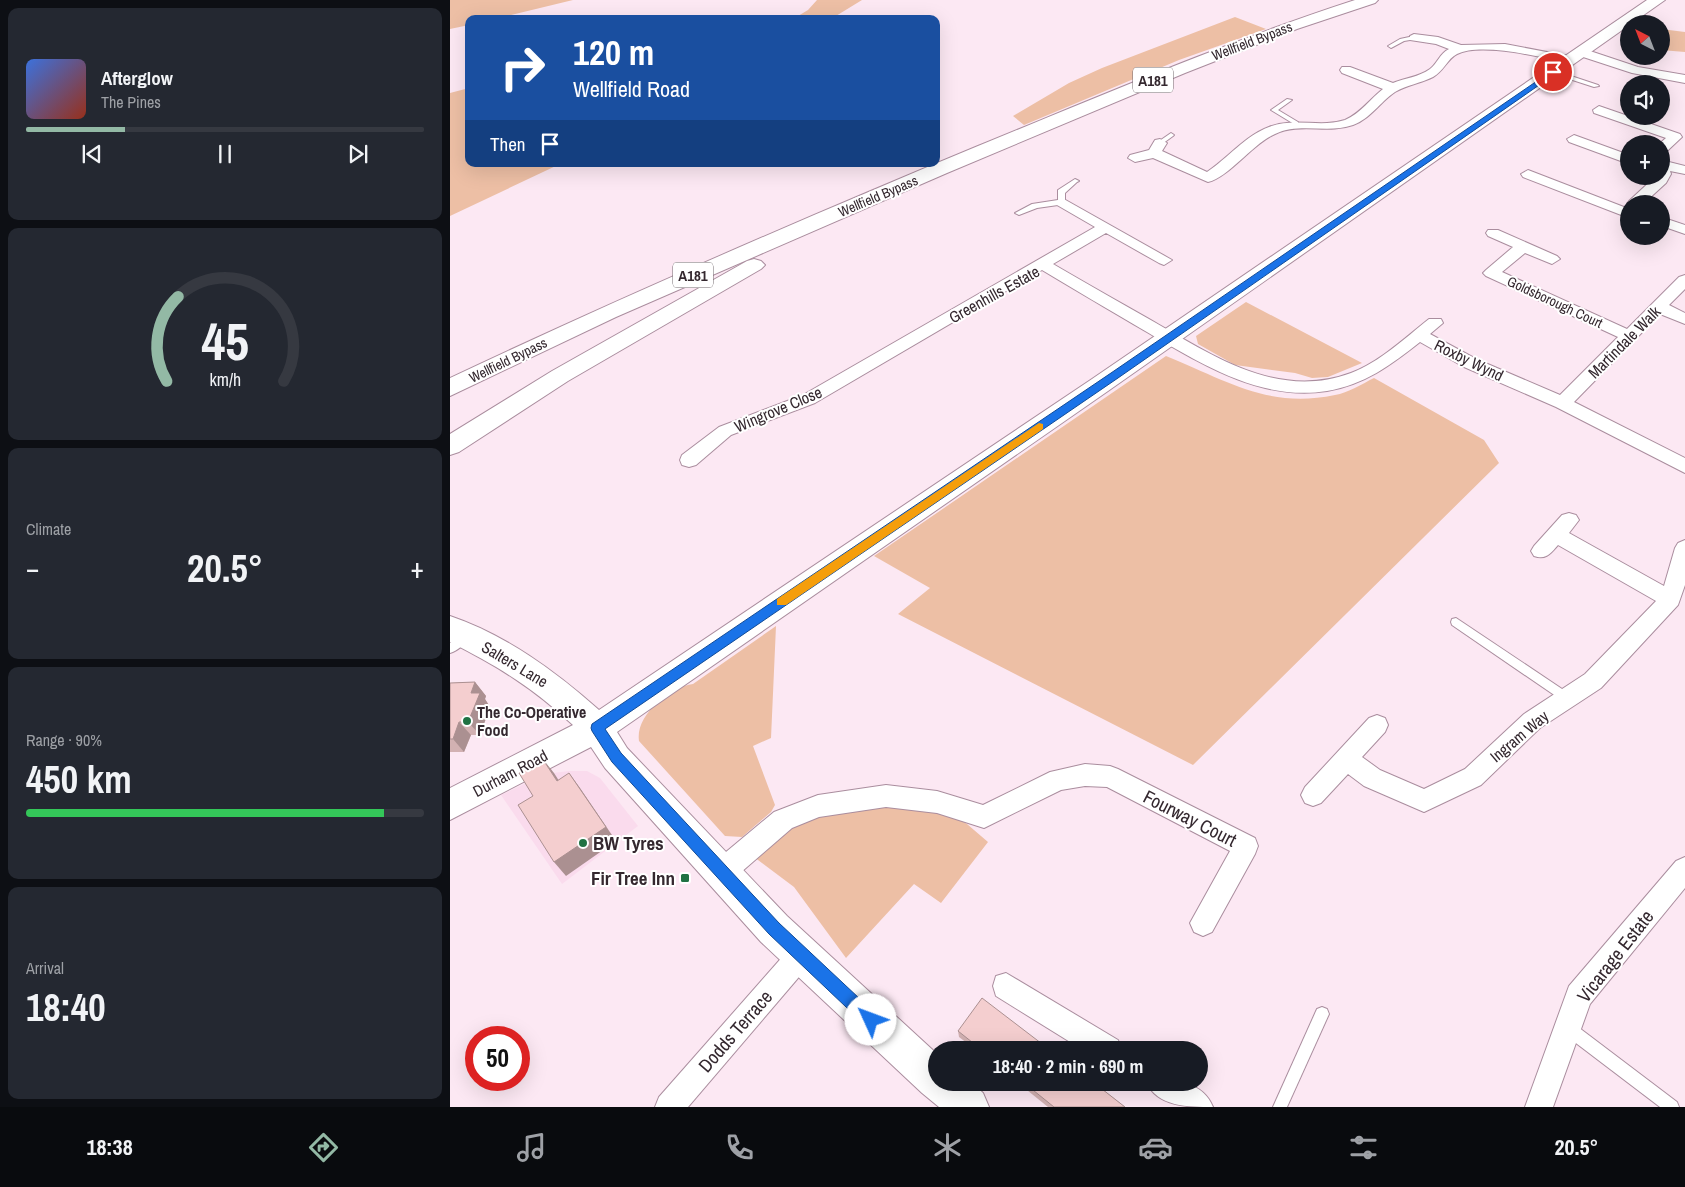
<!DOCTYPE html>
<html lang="en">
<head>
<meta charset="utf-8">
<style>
  :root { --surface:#171b24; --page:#242831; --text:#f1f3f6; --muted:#9ea1a6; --line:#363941; --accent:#93b9a5 }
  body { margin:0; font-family:"Archivo Narrow",sans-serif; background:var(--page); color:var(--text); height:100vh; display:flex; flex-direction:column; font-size:19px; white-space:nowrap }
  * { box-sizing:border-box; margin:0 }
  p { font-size:16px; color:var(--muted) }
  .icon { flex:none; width:28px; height:28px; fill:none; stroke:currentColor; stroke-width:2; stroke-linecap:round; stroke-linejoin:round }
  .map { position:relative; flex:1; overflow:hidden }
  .panel { display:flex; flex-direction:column; gap:8px; padding:8px; background:#0d0f14; width:450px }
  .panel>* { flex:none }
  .top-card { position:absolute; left:15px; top:15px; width:475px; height:152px; border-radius:10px; box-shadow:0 5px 20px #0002; background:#1a4fa0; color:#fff; overflow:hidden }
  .needle { width:32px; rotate:318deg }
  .controls { position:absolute; left:1170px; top:15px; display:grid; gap:10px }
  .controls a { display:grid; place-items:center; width:50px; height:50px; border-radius:50%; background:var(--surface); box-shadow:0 5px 20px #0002; font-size:25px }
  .speed { position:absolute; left:15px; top:1026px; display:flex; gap:10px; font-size:25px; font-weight:700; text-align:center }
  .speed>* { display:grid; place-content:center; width:65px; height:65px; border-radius:50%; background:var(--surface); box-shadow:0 5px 20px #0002; line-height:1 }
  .speed .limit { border:8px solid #d22; background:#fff; color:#111 }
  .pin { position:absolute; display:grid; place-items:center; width:42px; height:42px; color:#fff; margin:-21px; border:2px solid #fff; border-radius:50%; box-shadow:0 1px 5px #0007 }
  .me { position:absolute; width:55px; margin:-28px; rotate:313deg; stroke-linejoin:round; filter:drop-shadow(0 0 4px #0008) }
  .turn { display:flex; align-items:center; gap:18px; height:105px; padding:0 25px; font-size:22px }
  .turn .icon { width:65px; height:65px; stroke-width:2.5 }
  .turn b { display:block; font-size:35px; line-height:42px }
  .then { display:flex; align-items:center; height:48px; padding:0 25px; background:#0003; gap:10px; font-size:19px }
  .big { font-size:38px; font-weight:800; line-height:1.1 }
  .panel .card { flex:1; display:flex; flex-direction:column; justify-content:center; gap:8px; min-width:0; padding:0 18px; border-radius:10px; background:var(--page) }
  .panel .dial { align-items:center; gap:0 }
  .dial svg { height:130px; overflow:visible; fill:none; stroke:var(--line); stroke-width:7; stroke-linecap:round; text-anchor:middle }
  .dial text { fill:var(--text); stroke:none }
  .song { display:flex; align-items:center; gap:15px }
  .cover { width:60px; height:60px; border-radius:8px; background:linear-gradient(135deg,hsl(220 70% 55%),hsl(10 70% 35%)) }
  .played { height:5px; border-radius:2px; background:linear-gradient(90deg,var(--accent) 25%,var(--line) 25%) }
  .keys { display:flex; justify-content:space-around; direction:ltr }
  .heat { display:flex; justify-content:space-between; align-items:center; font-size:28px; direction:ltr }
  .charge { height:8px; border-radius:4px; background:linear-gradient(90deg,#34c759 90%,var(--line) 0) }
  .trip { position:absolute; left:478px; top:1041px; width:280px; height:50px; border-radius:25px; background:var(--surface); box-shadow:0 5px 20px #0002; font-weight:800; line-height:50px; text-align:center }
  .tabs { display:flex; height:80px; justify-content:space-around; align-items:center; background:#090b0e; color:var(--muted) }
  .tabs .icon { width:35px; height:35px }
  .tabs .active { color:var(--accent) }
  .tabs b { font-size:22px; color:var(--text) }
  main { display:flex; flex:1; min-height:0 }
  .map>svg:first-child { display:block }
  .built { fill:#fadbed }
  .green { fill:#edbfa5 }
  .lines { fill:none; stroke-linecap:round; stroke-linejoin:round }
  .lane-casing { stroke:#aa8d9e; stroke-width:2 }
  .street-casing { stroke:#aa8d9e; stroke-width:2 }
  .secondary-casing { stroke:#aa8d9e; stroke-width:2 }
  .primary-casing { stroke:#aa8d9e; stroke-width:2 }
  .lane { fill:#fff; fill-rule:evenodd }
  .street { fill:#fff; fill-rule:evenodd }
  .secondary { fill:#fff; fill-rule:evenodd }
  .primary { fill:#fff; fill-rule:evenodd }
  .wall { fill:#d2b1b2 }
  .shaded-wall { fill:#ab9091 }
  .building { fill:#f4cecf; stroke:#ab9091 }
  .route { fill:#1a73e8; stroke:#114b97 }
  .slow { fill:#f59e0b }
  .poi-dot { fill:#207243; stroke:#fff; stroke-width:2 }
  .labels { text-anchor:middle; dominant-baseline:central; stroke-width:4; stroke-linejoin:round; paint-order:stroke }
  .far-street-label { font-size:14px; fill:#34282f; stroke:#fff }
  .shield { fill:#fff; stroke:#71686d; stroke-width:1 }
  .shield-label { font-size:15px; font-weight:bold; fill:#34282f }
  .street-label { font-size:16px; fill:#34282f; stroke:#fff }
  .poi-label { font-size:16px; font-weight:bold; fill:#34282f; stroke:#fff; text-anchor:start }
  .near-street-label { font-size:19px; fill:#34282f; stroke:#fff }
  .near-poi-label { font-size:19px; font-weight:bold; fill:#34282f; stroke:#fff; text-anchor:start }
</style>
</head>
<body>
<main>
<section class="panel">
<div class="card">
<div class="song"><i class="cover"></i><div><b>Afterglow</b><p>The Pines</p></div></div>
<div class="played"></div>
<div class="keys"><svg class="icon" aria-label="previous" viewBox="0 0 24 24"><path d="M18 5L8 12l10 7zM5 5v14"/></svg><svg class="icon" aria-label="pause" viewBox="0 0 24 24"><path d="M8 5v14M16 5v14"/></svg><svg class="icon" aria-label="next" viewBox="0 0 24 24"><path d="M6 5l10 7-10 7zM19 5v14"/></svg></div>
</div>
<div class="card dial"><svg viewBox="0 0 100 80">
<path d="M14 69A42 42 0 1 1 86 69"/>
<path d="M14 69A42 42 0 0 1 21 17" stroke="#93b9a5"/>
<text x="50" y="56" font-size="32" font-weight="700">45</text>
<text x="50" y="72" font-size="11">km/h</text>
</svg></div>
<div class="card"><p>Climate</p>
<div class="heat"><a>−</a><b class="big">20.5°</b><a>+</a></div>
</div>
<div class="card"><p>Range · 90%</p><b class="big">450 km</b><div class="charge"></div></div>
<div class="card"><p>Arrival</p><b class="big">18:40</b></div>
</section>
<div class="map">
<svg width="1235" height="1107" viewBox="0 0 1235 1107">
  <rect width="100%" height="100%" fill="#fce8f3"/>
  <path class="built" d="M119,771H137L150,778L188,826L112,884L51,795L95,774Z"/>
  <g class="green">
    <path d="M0,0H123L44,19H19V25L0,29Z"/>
    <path d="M367,0H412L381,19H343L358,10Z"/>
    <path d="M785,17L816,29L729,60L574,125L563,116L619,83L652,68Z"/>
    <path d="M1211,29L1235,32V52L1211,50Z"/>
    <path d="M19,88V164H110L0,216V93Z"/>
    <path d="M796,302L912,363L878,377L862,378L845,373L785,365L748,344L746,336Z"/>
    <path d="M716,356C776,380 817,409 885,395C898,393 912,384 924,378L1034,440L1049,463L743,765L448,614L480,588L424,556Z"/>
    <path d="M326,626L321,738L303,746L325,805L321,812L292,837L275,836L189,741C185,715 220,687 243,684Z"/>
    <path d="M435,802L488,808L517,824L538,842L491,903L464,884L396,958L344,887L304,857L336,828L367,812Z"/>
  </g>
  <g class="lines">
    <g class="lane-casing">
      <g id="lane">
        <path d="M964,36L967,38L966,39L954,41L941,48L938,46L950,39Z"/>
        <path d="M1103,70L1148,85L1149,86L1144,87L1101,73L1100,72Z"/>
        <path d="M837,99L842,100L828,110L848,122V124H844L821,110Z"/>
        <path d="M721,133L724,135L723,136L712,144H708V142Z"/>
        <path d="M625,179L629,181L627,182L615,193V204L587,208L569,215L565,213L582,204L608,200V190Z"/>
        <path d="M1006,618L1121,695L1123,698L1121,701L1117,703L1113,701L1002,625L1001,622L1002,619Z"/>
        <path d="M15,632L19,633L20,636C17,643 7,651 0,653V643Z"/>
        <path d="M872,1007L877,1009L879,1014L837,1107H823L867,1009Z"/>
        <path d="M1119,1022L1124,1024L1227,1102L1229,1107H1210L1114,1034L1112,1029L1114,1024Z"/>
      </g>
    </g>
    <g class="street-casing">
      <g id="street">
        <path d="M964,34L988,37L1011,45L1055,44L1123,57L1125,60L1119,64C1093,57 1031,42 1007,54C997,59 994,71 983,77C971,83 957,85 945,92C930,102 920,119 903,125C878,134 849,122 825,134C802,144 779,177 758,182L703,158L685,162L678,158L680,155L699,150L705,140L710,139L717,143L712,151L757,172C778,158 795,136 819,127C844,117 870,128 895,120C910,114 921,98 933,89L892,73L890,70L892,67H900L943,83C955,78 969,77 980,69C988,63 989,54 999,49L986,44L960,40V36Z"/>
        <path d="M1131,48L1188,67L1235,75V83L1182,73L1127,55L1125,52L1127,49Z"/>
        <path d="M1149,106L1230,134L1232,137L1216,152L1211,153V144H1209L1216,138L1144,113L1143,110Z"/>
        <path d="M1124,135L1179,155V164L1119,142L1117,139Z"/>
        <path d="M1211,160L1235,166V174L1220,171L1221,174L1216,183L1193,204H1179V207L1177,204L1179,201L1206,176H1211Z"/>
        <path d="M1078,170L1179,209V218L1073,177L1071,174Z"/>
        <path d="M612,198L722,260L714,265L709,263L656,233L603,264C637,284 671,303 706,323C765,357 829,400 901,373C930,362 955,338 979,319H991L993,323L980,334L1026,359L1110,395L1168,337L1036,276L1033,273L1036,270L1063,247L1038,236L1036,233L1038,230H1048L1107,256L1110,259L1102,264L1075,253L1052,272L1177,329L1229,277L1235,275V289L1219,305L1235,313V324L1210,314L1124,402L1235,458V473L1106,407L1014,367L970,342C941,365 914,385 877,391C808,402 747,361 690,328C658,309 625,290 592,270L365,403L281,435L246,465L239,467L232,465L230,460L232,455L269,427L353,395L645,227L607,205L605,202Z"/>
        <path d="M1217,219L1235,225V234L1212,226V220Z"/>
        <path d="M1119,513L1126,515L1129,520L1119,533L1214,586L1225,548L1228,543L1235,540V585L1228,605L1151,688L1090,728L1031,785L974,812L914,786L898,774L871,803L863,806L855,803L851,795L855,787L919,718L927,715L935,718L938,725L935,732L912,757L930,770L974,789L1015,769L1074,714L1135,674L1206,601L1108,545C1100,554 1096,560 1084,556L1081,551L1084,546L1112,515Z"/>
        <path d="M635,764L660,766L668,769L805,838L808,846L805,854L762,932L753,936L744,932L740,923L780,851L657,787L635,786L611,790L534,828L487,813L436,807L369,817L342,828L282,880L273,883L264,880L260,871L264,862L324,812L368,795L436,785L487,791L533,805L600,772Z"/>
        <path d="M1235,857V888L1140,1004L1103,1107H1075L1119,986L1226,861Z"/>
        <path d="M351,942L360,946L364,955L360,964L238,1107H205L209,1097L342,946Z"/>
        <path d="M556,973L668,1040L672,1050H633L546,996L543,986L546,976Z"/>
        <path d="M696,1082C722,1082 751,1078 763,1107C738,1107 708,1107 696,1082Z"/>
      </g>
    </g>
    <g class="secondary-casing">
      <path id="secondary" d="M1197,0H1215L658,391L167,732L177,748L337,916L486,1053V1082H521L533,1093L539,1107H489L472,1093L311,942L155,768L141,747L0,820V788L123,725C82,687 49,667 0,642V616C56,635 105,671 149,710L642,379Z"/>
    </g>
    <g class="primary-casing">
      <g id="primary">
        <path d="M905,0H928L925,3L847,29L735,73L497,173L166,317L0,396V378C174,296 350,220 528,146C653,95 776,42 905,0Z"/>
        <path d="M304,259L311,261L315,265L311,269L118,381L9,452L0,455V434L102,371L297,261Z"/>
      </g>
    </g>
    <use href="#lane" class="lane"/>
    <use href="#street" class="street"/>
    <use href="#secondary" class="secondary"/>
    <use href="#primary" class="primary"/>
  </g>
  <g class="wall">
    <path d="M25,682L36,696L35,699L40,707L30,735H21L14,752H0V683Z"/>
    <path d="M508,1031L600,1050H526L509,1037Z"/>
    <path d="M567,1082H643L675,1107H598Z"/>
  </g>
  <g class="shaded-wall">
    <path d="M25,682L36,696L35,699L40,707L30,735L18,722L21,693Z"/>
    <path d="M9,722L21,735L14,752L3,739Z"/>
    <path d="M92,758L104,773L118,795L107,781Z"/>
    <path d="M119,773L130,788L166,841L116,876L104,862Z"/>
  </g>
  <g class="building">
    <path d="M25,682L21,693H30L18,722H9L3,739H0V683Z"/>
    <path d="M92,758L107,781L119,773L156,827L104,862L68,805L83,796L69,773Z"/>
    <path d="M532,998L600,1050H532L508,1031Z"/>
    <path d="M573,1082H643L675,1107H604Z"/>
  </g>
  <path class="route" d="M1103,70L1105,74L668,378L155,729L171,753L329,923L426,1014L429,1020L426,1025L421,1027L415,1025L319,934L162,762L142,731L141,728L142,724L661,373Z"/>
  <path class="slow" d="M589,423L593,424V429L336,605H327V599Z"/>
  <g class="poi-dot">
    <circle cx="17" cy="721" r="5"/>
    <circle cx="133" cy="843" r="5"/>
    <rect x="230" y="873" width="10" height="10" rx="2.5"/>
  </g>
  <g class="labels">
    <g class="far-street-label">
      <text transform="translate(802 41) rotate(-21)">Wellfield Bypass</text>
      <text transform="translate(428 196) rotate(-23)">Wellfield Bypass</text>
      <text transform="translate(1105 302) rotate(25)">Goldsborough Court</text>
      <text transform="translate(58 360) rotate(-26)">Wellfield Bypass</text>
    </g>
    <g class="shield">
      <rect x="683" y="67.5" width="40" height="25" rx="4"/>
      <rect x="223" y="262.5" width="40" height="25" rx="4"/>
    </g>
    <g class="shield-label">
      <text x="703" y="80">A181</text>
      <text x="243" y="275">A181</text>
    </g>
    <g class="street-label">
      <text transform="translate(544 294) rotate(-29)">Greenhills Estate</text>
      <text transform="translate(1174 342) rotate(-45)">Martindale Walk</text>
      <text transform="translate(1019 360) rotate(26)">Roxby Wynd</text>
      <text transform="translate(328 409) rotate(-23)">Wingrove Close</text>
      <text transform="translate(65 664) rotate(31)">Salters Lane</text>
      <text transform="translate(1069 736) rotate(-40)">Ingram Way</text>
      <text transform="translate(60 773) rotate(-28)">Durham Road</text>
    </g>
    <g class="poi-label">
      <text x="27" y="712">The Co-Operative<tspan x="27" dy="18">Food</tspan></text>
    </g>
    <g class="near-street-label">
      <text transform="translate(740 818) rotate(27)">Fourway Court</text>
      <text transform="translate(1165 956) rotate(-52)">Vicarage Estate</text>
      <text transform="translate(285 1031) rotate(-49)">Dodds Terrace</text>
    </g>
    <g class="near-poi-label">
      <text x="143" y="843">BW Tyres</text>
      <text x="225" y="878" text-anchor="end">Fir Tree Inn</text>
    </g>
  </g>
</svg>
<div class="controls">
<a><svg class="needle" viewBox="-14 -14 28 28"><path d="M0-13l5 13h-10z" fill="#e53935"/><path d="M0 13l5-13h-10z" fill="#9ea1a6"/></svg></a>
<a><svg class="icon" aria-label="sound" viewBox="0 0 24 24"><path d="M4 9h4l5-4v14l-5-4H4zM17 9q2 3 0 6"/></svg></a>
<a>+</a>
<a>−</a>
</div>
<div class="speed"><div class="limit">50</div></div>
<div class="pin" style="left:1103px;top:72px;background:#d93025"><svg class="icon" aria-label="arrive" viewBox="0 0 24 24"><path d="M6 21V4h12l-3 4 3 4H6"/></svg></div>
<svg class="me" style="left:421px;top:1020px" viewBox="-20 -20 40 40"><circle r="19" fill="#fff"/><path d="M0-13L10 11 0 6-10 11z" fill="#1a73e8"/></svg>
<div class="trip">18:40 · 2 min · 690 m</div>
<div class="top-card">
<div class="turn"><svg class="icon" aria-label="right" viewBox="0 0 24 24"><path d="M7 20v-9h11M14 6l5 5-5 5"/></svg><div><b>120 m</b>Wellfield Road</div></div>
<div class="then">Then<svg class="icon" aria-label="arrive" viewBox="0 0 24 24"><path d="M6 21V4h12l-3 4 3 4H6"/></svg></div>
</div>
</div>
</main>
<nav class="tabs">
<b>18:38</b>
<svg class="icon active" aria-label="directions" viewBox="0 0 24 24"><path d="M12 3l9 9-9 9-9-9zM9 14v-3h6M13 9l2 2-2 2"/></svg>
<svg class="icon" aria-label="music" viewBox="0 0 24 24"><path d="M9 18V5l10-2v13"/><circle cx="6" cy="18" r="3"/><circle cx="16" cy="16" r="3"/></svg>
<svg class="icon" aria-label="phone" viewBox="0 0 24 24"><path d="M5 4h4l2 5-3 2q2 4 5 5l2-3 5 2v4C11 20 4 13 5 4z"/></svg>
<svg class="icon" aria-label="climate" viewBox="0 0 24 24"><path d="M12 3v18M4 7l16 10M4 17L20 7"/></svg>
<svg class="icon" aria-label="car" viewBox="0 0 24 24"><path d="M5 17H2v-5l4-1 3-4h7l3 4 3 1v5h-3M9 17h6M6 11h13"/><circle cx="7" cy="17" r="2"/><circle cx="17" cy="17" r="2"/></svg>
<svg class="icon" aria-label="filters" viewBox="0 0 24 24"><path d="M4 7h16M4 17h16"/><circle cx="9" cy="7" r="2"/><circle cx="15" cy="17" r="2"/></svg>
<b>20.5°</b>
</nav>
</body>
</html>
